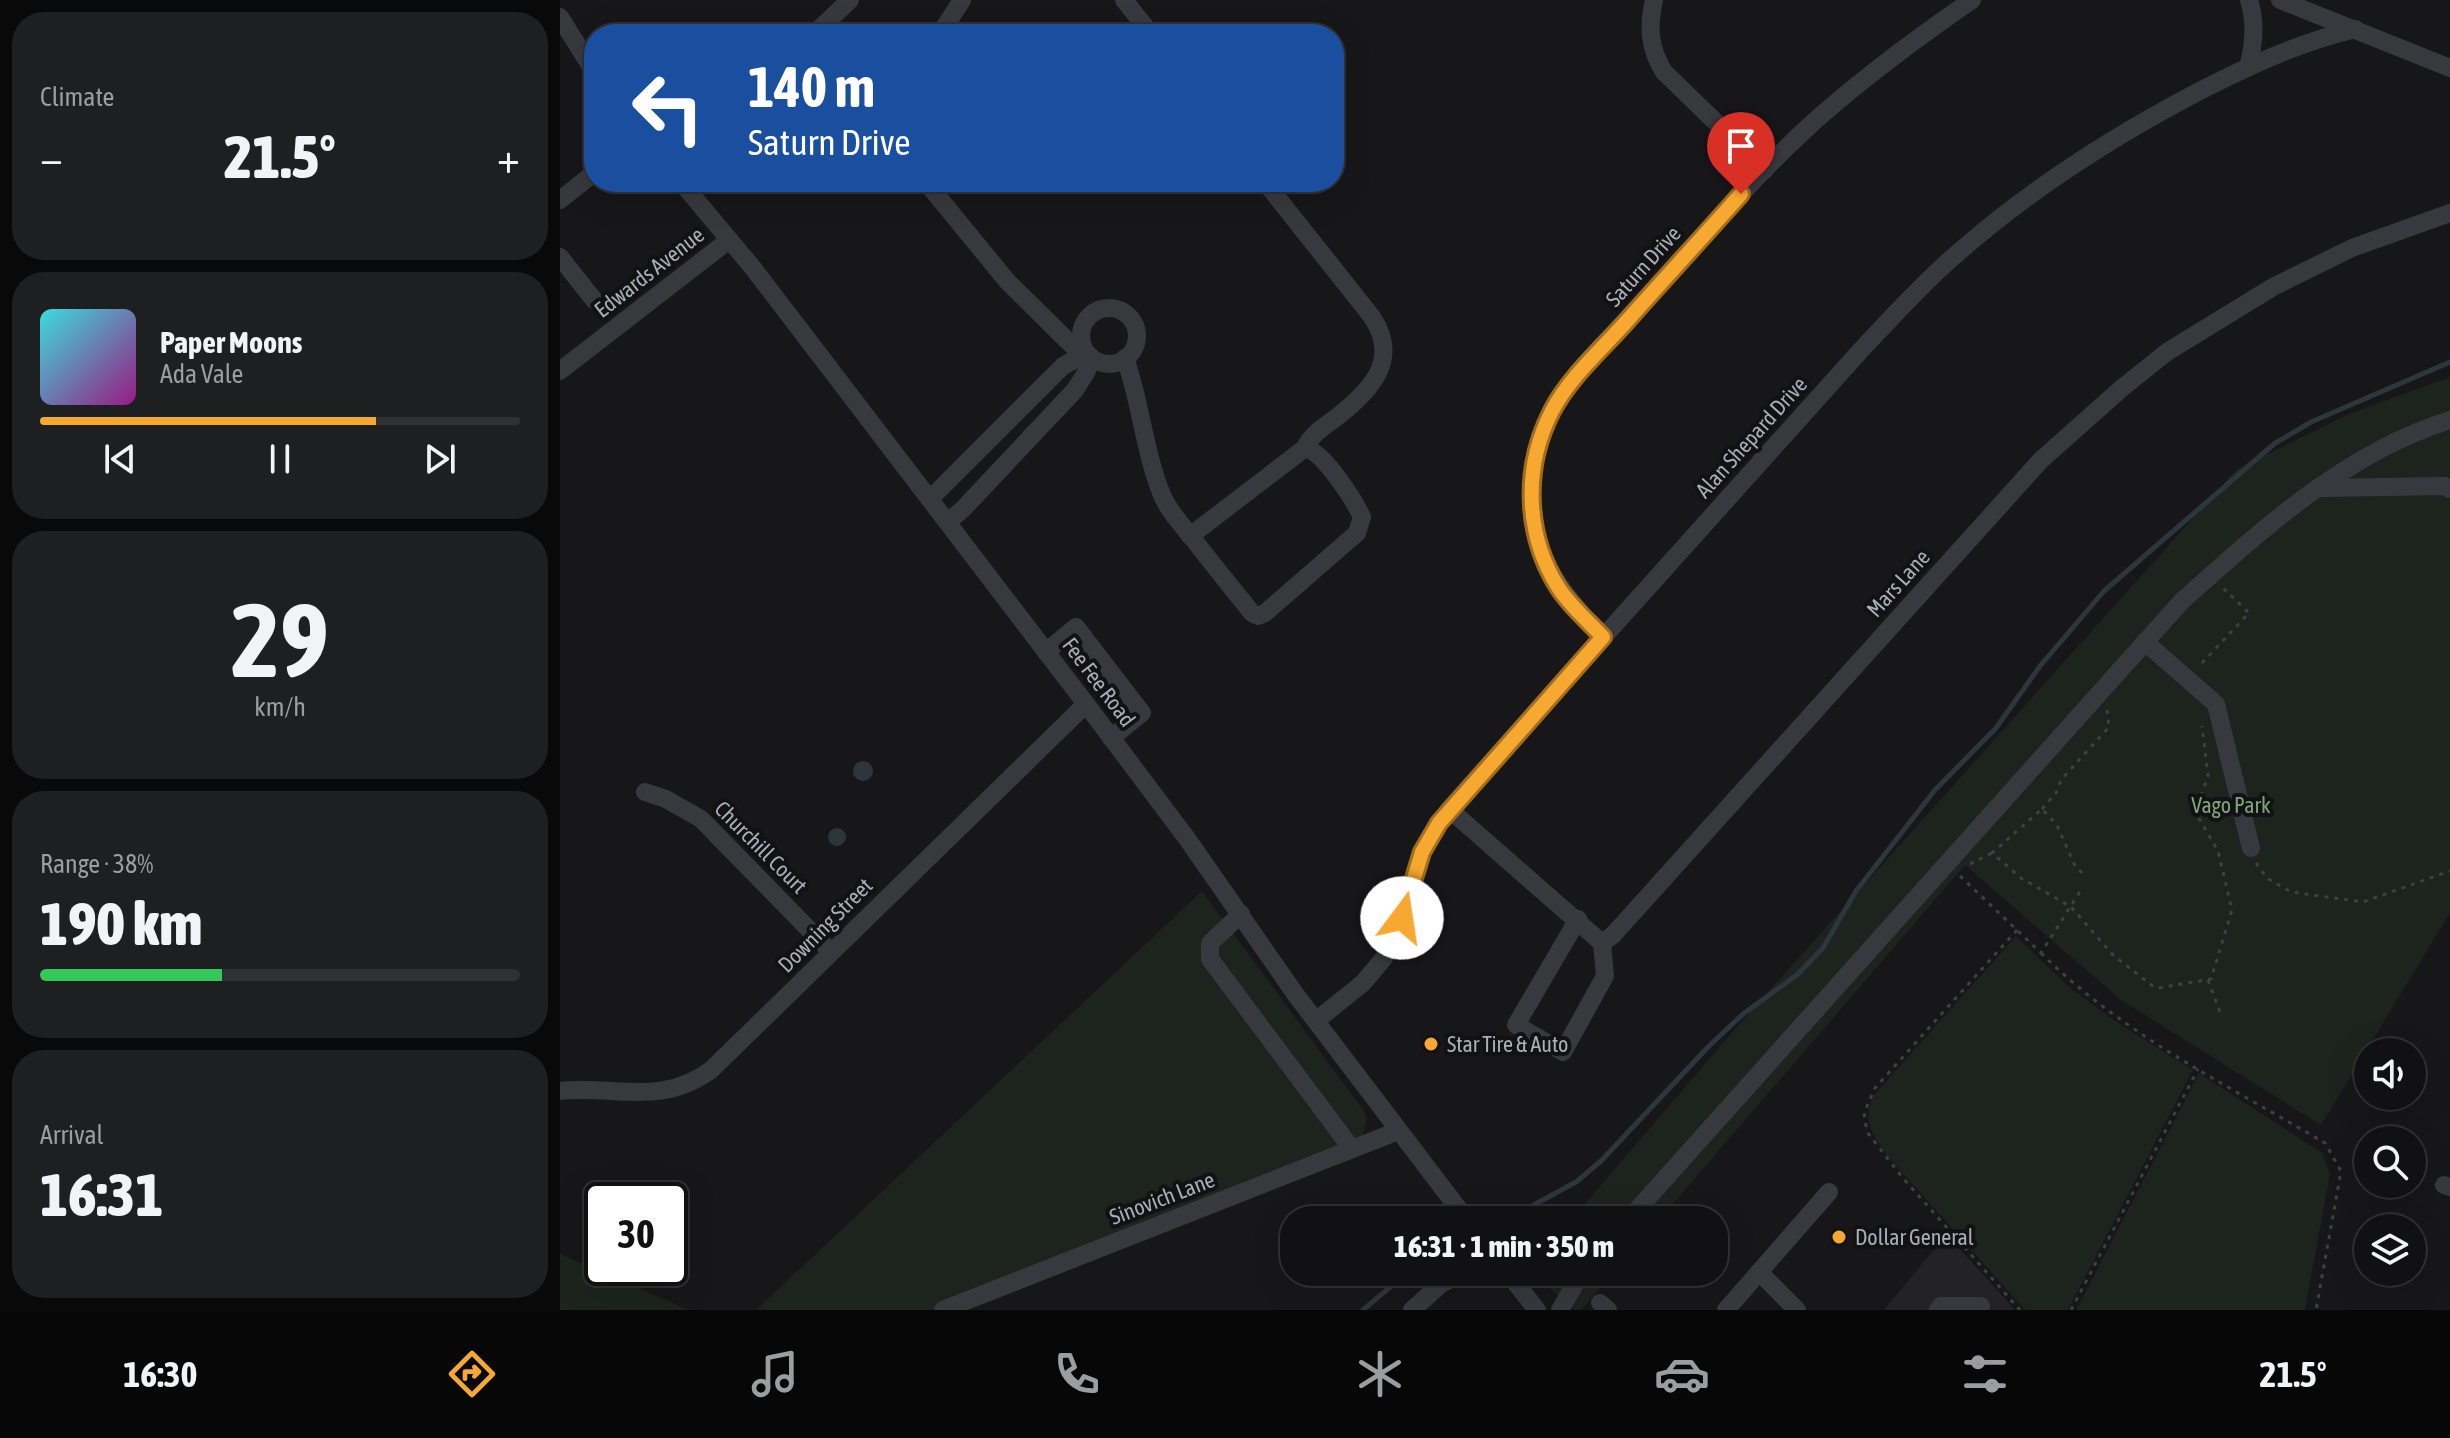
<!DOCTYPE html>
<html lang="en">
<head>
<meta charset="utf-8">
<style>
  :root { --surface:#111113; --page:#1e1f21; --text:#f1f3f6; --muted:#9c9da0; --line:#303133; --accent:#f7a830 }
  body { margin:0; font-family:"Asap Condensed",sans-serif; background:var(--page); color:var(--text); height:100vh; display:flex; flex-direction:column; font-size:30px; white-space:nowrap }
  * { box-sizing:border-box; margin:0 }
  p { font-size:26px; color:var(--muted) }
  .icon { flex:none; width:44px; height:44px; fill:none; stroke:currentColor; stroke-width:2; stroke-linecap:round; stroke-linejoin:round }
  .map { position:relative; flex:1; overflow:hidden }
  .drawer { display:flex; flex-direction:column; gap:12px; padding:12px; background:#09090a; width:560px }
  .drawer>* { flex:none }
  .guide { position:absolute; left:24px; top:24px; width:760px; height:168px; border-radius:32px; box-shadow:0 8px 32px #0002,0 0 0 2px var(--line); background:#1a4fa0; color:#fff; overflow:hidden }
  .tools { position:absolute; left:1794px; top:1038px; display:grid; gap:16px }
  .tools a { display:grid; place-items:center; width:72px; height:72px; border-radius:50%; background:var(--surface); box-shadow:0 8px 32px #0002,0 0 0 2px var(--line); font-size:40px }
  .speed { position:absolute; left:24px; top:1182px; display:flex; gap:16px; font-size:40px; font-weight:700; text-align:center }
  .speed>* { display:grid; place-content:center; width:104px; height:104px; border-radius:50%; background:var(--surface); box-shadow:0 8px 32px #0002,0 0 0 2px var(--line); line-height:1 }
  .speed .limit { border:4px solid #111; border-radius:12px; background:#fff; color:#111 }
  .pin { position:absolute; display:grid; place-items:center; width:68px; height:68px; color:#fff; margin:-82px -34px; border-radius:50% 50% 50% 0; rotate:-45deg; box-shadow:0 0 8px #0007 }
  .pin .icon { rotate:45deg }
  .me { position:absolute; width:88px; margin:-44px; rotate:14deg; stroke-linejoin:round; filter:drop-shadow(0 0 6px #0008) }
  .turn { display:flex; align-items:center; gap:28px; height:168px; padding:0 32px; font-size:36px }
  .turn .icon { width:104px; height:104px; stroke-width:2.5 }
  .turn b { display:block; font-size:56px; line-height:68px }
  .big { font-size:60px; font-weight:800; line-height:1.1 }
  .drawer .tile { flex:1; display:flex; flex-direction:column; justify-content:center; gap:12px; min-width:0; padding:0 28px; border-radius:32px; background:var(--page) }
  .drawer .dial { align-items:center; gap:0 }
  .dial b { font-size:104px; line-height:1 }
  .song { display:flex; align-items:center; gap:24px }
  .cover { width:96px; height:96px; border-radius:12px; background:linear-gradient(135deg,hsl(180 70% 55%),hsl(310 70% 35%)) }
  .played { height:8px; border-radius:4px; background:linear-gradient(90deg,var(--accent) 70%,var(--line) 70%) }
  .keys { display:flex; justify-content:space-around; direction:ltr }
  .heat { display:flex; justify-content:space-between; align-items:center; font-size:44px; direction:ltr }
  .charge { height:12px; border-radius:6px; background:linear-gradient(90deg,#34c759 38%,var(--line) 0) }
  .trip { position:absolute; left:720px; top:1206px; width:448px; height:80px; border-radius:32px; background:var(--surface); box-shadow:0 8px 32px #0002,0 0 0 2px var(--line); font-weight:800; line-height:80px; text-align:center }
  .tabs { display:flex; height:128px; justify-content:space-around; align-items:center; background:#070708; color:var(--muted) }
  .tabs .icon { width:56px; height:56px }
  .tabs .current { color:var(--accent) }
  .tabs b { font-size:36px; color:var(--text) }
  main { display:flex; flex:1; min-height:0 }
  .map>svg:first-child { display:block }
  .built { fill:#232326 }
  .green { fill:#1c241d }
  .water { fill:#2c373d }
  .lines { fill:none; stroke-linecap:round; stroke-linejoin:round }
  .stream { stroke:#2c373d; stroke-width:5 }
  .path { stroke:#3d4045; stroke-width:3; stroke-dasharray:4 6; stroke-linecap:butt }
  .minor { stroke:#38393e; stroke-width:18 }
  .route-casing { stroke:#a16d1f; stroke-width:20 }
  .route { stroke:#f7a830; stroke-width:14 }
  .poi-dot { fill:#f7a830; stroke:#121214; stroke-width:3 }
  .labels { text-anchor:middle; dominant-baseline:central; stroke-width:8; stroke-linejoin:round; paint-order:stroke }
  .street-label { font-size:22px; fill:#a8afb9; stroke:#121214 }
  .park-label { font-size:22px; fill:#7fa57f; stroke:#121214 }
  .poi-label { font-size:22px; fill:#a8afb9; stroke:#121214; text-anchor:start }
</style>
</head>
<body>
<main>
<section class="drawer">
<div class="tile"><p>Climate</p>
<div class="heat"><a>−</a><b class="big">21.5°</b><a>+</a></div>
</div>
<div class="tile">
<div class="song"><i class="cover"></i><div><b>Paper Moons</b><p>Ada Vale</p></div></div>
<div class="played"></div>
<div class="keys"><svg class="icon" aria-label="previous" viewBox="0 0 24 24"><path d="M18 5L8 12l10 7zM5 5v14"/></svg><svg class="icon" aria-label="pause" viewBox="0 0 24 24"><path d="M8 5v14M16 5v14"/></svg><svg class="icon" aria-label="next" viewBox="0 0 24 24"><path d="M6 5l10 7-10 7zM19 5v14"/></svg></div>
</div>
<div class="tile dial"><b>29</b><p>km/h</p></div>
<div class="tile"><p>Range · 38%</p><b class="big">190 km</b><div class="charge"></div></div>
<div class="tile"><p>Arrival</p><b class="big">16:31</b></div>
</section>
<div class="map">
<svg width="1890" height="1310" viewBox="0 0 1890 1310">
  <rect width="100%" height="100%" fill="#171719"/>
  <path class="built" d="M1386,1235L1410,1260L1455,1310H1324Z"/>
  <g class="green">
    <path d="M1890,377V913L1761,1125L1561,1000L1405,865L1099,1220H1011L1181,1022L1677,469L1791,413Z"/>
    <path d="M642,891L804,1111L807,1119L802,1137L375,1310H196Z"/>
    <path d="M1456,936L1510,988L1557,1022L1633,1070L1508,1310H1465L1331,1160C1315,1139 1300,1121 1314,1095Z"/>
    <path d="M1639,1073L1762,1153L1770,1174L1745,1310H1516Z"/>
    <path d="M0,1254L129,1310H0Z"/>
    <path d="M971,1272H1054L1021,1310H1015Z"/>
  </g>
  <g class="water">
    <circle cx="303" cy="771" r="10"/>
    <circle cx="277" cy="837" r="9"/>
  </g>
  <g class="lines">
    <g class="stream">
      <path d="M934,1220L968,1208L1016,1182L1041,1161L1148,1047L1183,1014L1238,974L1263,948L1296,891L1375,790L1436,728L1480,666L1544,591L1714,444L1751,422L1890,362"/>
      <path d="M803,1310L848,1272"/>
    </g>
    <g class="path">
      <path d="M1642,663L1689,613L1663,588"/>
      <path d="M1482,809L1496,793L1501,780L1549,727L1547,710"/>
      <path d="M1637,815V807L1648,776L1642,726"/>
      <path d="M1696,863L1707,878L1731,892L1803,902L1890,871"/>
      <path d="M1410,864L1432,853"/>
      <path d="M1522,873L1515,866L1497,825L1482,809L1432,853L1461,878L1511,907L1553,955L1594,987L1598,988L1651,979L1672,910L1658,851L1637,815L1657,814"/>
      <path d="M1400,876L1481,953L1521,890"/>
      <path d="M1457,930L1315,1088L1304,1113L1307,1132L1342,1177L1460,1310"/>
      <path d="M1481,953C1562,1034 1667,1085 1765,1143L1781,1171L1756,1310"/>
      <path d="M1648,980L1660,1012"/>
      <path d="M1511,1310L1638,1069"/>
    </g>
    <g class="minor">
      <path d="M564,0L591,34"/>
      <path d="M1094,0C1088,27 1089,48 1104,72L1205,170"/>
      <path d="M1720,0L1890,68"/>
      <path d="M0,17L34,72"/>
      <path d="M254,34L290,0"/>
      <path d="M380,34L402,0"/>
      <path d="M1688,67C1694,45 1696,22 1689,0"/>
      <path d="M121,182L193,268L526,704L628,840L736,995L907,1220"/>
      <path d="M366,182L447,281L526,359L527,371L515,390L404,508L388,522"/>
      <path d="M705,182L812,317C841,360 810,391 777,417C765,426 751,434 745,448"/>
      <path d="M0,200L34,173"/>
      <path d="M0,257L34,300"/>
      <circle cx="549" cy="336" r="28"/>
      <path d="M565,358C581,403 584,451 602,495C609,512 623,526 634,540C653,565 673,589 692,613L698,616L705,613L797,533L802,517C794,500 763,451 745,448L630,536"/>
      <path d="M0,371L169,240"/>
      <path d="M1761,488L1885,486L1890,489"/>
      <path d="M370,499L503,366L514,360L530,356"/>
      <path d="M1043,637C1002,594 968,553 971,490C973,463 980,433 993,409C1018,366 1058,330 1091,293C1145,233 1198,172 1258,118C1307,75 1358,37 1412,0"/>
      <path d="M1585,642L1656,704L1691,848"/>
      <path d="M486,652L516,627L582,713L551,738"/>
      <path d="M85,792L106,799L141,819L271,952"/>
      <path d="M889,809L1042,943L1053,935L1481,460L1562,388L1607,352L1713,287L1792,248L1890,213"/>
      <path d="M681,914L650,943V959L792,1149"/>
      <path d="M1018,919L956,1025L1003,1052L1045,976L1042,943"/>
      <path d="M757,1020L803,983L824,958L838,932L862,852L889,809L1301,350C1333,316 1365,281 1400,251C1471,189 1549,139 1632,95C1684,68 1737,43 1795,29"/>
      <path d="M0,1091C56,1085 100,1107 151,1070L526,704"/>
      <path d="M1884,1185L1890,1187"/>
      <path d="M1068,1220L1621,602C1700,531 1786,452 1890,420"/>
      <path d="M947,1272L977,1310"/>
      <path d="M1199,1272L1237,1310"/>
      <path d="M1040,1303L1048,1310"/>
      <path d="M383,1310L838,1131"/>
      <path d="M852,1310L881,1284L904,1272"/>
      <path d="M1000,1310L1022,1272"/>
      <path d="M1166,1310L1269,1192"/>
      <path d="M1378,1310L1381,1306H1421"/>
    </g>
  </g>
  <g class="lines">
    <g class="route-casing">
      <path id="route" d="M842,918L862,852L879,823L1043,637C1028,621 1010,606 998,587C965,534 963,467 992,411C1009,378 1041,350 1066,322C1104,279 1143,237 1181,194"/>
    </g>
    <use href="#route" class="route"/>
  </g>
  <g class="poi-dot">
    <circle cx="871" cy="1044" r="8"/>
    <circle cx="1279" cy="1237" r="8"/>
  </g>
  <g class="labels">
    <g class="street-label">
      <text transform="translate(1083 266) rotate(-48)">Saturn Drive</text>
      <text transform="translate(89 272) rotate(-38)">Edwards Avenue</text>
      <text transform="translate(1191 437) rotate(-48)">Alan Shepard Drive</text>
      <text transform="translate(1338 583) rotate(-48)">Mars Lane</text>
      <text transform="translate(539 682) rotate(53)">Fee Fee Road</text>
      <text transform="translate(201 847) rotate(45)">Churchill Court</text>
      <text transform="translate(265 925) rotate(-45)">Downing Street</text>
      <text transform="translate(602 1198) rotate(-21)">Sinovich Lane</text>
    </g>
    <g class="park-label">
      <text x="1671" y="805">Vago Park</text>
    </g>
    <g class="poi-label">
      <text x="887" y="1044">Star Tire &amp; Auto</text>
      <text x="1295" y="1237">Dollar General</text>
    </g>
  </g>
</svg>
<div class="tools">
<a><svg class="icon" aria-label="sound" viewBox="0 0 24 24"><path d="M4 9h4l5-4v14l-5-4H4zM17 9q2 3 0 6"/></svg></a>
<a><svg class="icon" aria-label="search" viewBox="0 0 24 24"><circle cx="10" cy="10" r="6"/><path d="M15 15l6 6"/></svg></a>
<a><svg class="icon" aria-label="layers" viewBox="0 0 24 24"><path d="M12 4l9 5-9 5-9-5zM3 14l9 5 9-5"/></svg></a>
</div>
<div class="speed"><div class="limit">30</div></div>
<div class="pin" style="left:1181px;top:194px;background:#d93025"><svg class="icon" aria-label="arrive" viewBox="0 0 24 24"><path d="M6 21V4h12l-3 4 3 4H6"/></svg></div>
<svg class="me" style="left:842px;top:918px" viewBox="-20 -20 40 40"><circle r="19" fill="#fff"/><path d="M0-13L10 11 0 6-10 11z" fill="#f7a830"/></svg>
<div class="trip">16:31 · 1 min · 350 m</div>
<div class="guide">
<div class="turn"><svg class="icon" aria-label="left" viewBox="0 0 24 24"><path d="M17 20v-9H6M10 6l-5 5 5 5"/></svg><div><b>140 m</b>Saturn Drive</div></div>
</div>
</div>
</main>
<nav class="tabs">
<b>16:30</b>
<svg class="icon current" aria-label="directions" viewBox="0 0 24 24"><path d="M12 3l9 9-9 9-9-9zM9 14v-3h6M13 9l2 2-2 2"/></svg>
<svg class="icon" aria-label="music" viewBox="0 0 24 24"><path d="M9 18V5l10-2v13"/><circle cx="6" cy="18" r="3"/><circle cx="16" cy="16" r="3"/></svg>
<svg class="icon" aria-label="phone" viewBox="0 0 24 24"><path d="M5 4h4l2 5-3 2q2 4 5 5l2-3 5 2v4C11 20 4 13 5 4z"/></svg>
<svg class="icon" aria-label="climate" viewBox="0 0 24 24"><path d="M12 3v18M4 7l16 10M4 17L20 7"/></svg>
<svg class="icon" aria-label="car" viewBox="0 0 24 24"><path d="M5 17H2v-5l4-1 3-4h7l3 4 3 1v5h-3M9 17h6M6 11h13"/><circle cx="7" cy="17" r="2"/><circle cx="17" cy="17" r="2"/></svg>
<svg class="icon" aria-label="filters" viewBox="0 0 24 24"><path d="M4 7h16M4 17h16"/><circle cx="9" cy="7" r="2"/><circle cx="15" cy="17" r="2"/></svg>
<b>21.5°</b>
</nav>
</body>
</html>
